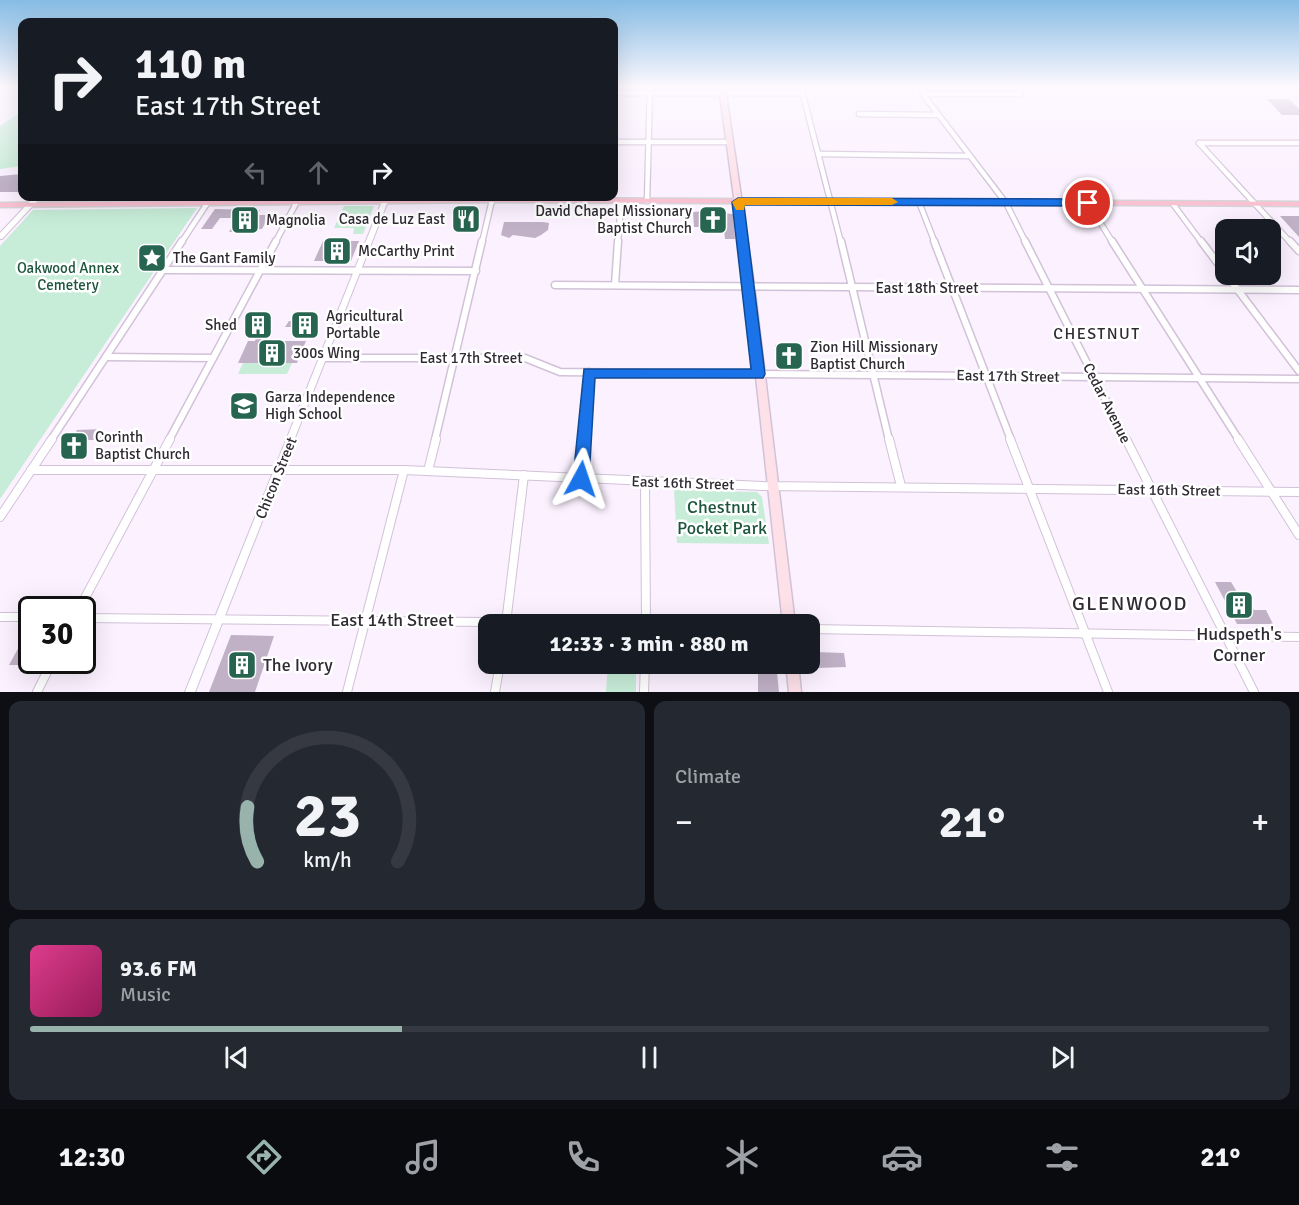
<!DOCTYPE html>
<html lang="en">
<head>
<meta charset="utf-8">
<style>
  :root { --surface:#171b24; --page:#242831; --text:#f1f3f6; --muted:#9ea1a6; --line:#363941; --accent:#97b3ab }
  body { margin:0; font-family:Signika,sans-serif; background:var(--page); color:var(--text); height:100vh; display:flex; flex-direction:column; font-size:22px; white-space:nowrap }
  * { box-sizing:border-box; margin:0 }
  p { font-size:20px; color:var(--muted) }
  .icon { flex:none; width:33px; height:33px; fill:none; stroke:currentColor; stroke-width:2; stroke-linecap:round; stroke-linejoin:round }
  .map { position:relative; height:692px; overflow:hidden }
  .drawer { display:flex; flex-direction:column; gap:9px; padding:9px; background:#0d0f14; flex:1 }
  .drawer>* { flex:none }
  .guide { position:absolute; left:18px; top:18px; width:600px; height:183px; border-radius:12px; box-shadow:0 6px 24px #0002; background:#171b24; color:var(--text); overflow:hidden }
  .buttons { position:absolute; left:1215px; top:219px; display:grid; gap:12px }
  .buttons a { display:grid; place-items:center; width:66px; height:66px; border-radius:12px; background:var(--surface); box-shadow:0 6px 24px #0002; font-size:30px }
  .speed { position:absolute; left:18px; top:596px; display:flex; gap:12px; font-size:30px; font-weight:700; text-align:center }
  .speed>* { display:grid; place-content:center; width:78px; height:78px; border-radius:50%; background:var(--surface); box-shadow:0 6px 24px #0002; line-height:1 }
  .speed .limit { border:3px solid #111; border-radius:9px; background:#fff; color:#111 }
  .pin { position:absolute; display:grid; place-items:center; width:51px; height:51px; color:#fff; margin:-26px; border:3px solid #fff; border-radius:50%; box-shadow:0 2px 6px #0007 }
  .me { position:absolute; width:66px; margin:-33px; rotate:5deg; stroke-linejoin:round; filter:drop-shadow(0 0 4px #0008) }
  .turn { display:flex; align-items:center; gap:21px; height:126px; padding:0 18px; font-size:27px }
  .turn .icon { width:78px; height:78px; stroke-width:2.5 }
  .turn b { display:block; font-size:42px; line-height:51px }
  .lanes { display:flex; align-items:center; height:57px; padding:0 18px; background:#0003; justify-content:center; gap:30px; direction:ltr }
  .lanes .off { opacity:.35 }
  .big { font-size:45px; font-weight:700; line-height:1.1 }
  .drawer .widget { flex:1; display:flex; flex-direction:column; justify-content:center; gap:9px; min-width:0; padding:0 21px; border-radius:12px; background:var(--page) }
  .drawer .dial { align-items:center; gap:0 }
  .dial svg { height:156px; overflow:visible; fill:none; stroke:var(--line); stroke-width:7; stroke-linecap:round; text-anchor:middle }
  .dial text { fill:var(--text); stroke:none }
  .song { display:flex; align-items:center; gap:18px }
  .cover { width:72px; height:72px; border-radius:9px; background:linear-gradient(135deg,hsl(330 70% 55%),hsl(330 70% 35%)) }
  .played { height:6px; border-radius:3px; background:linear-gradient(90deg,var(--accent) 30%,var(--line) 30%) }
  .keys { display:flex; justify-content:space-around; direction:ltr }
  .heat { display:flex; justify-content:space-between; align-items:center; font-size:33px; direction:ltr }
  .drawer .tiles { flex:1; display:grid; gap:9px; grid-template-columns:1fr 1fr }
  .widget:last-child { grid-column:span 2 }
  .trip { position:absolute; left:478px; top:614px; width:342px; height:60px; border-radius:12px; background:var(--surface); box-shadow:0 6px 24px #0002; font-weight:700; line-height:60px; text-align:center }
  .menu { display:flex; height:96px; justify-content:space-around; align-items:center; background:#090b0e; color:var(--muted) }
  .menu .icon { width:42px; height:42px }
  .menu .current { color:var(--accent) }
  .menu b { font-size:27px; color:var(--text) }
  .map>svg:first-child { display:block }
  .green { fill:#c7edd8 }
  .building { fill:#c0b1c6 }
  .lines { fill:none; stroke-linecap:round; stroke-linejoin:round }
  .minor-far2-casing { stroke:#d2c2d8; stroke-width:7 }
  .minor-far1-casing { stroke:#d2c2d8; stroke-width:9 }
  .minor-casing { stroke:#d2c2d8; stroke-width:10 }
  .tertiary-casing { stroke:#d2c2d8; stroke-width:2 }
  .secondary-casing { stroke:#d2c2d8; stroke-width:3 }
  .primary-casing { stroke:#d6d4d6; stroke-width:3 }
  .minor-far2 { stroke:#fff; stroke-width:4.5 }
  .minor-far1 { stroke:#fff; stroke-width:6 }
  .minor { stroke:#fff; stroke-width:8 }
  .tertiary { fill:#fff; fill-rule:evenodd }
  .secondary { fill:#fde0e8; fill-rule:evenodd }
  .primary { fill:#fac1d2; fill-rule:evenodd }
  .route { fill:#1a73e8; stroke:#114b97; stroke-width:1.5 }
  .slow { fill:#f59e0b }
  .labels { text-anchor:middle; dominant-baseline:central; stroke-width:5; stroke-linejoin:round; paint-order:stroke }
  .poi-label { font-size:15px; fill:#302a33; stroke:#fff; text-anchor:start }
  .park-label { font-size:15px; fill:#1d563d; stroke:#fff }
  .street-label { font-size:15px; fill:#302a33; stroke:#fff }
  .neighbourhood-label { font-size:16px; letter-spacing:1.5px; fill:#302a33; stroke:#fff }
  .near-park-label { font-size:18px; fill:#1d563d; stroke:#fff }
  .near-street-label { font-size:18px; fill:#302a33; stroke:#fff }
  .near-poi-label { font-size:18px; fill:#302a33; stroke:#fff }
  .near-neighbourhood-label { font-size:20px; letter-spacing:1.5px; fill:#302a33; stroke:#fff }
</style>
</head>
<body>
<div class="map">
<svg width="1299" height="692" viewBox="0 0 1299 692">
  <rect width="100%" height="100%" fill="#fbf1ff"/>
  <g class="green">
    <path d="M22,114V166L0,169V126L16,115Z"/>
    <path d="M344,206H374L363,234H353L354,228H334Z"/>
    <path d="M197,208L0,499V246L33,210Z"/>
    <path d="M243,363H292L287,374H238Z"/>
    <path d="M674,490L757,492L762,497L769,544L677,543Z"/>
    <path d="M608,663H636V692H606Z"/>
  </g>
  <g class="building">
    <path d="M1267,99H1289L1299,109V115H1282Z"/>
    <path d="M22,174V192H0V176Z"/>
    <path d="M215,209L260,210L257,215H270L262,229L229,232L237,218H220L212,229H201Z"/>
    <path d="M715,210L720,213L733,214L735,239H725L724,229L720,227H694L693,212Z"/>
    <path d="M1280,216H1299V237Z"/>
    <path d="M504,222H543L549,223L548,230L541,235L535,238L513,235L509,238L501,235Z"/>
    <path d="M323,241H359L351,261H314Z"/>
    <path d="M318,320L315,327H285L289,321Z"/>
    <path d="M259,329H267L262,341H306L297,363H238L248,341H255Z"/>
    <path d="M775,345H797L801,362L794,366H779Z"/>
    <path d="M103,429L101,433H105L101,440H85L77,453L63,454L77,430Z"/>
    <path d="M1215,582H1231L1242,600H1248L1254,610H1266L1273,624H1237Z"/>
    <path d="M231,635L274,636L255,692H209Z"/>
    <path d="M25,636H32L30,658L23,665H9Z"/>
    <path d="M816,652L844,653L846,667L818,668Z"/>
    <path d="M758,663H776L779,692H758Z"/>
  </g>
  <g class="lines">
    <g class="minor-far2-casing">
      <g id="minor-far2">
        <path d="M801,87L841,243"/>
        <path d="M921,87L925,97L1006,203L1026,243"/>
        <path d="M614,93H803"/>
        <path d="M923,94H1020"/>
        <path d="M859,114L938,115"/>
        <path d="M614,142H728"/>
        <path d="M1199,143L1291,243"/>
        <path d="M1199,143H1299"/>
        <path d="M820,154L970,156"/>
        <path d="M647,201L650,87"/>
        <path d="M919,202L935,243"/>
        <path d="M1088,203L1113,243"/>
        <path d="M1173,204L1202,243"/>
        <path d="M181,243L212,196"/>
        <path d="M275,243L300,196"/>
        <path d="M482,243L492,200"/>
        <path d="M618,243L621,201"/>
      </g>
    </g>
    <g class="minor-far1-casing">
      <g id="minor-far1">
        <path d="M841,241L889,440"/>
        <path d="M934,241L1011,440"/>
        <path d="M1025,241L1126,440"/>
        <path d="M1112,241L1239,440"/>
        <path d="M1201,241L1299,371"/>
        <path d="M1290,241L1299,251"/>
        <path d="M164,270L476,271"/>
        <path d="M555,285L1299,290"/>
        <path d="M615,285L618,241"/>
        <path d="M106,357L213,358"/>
        <path d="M324,358H525L560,372L1299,379"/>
        <path d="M51,440L182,241"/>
        <path d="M169,440L276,241"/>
        <path d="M435,440L482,241"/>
        <path d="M584,440L589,372"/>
      </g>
    </g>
    <g class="minor-casing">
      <g id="minor">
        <path d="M889,439L901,486"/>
        <path d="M1010,439L1108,692"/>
        <path d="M1126,439L1254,692"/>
        <path d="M1238,439L1299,535"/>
        <path d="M31,470H404L763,486L1299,492"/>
        <path d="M428,471L436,439"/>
        <path d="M581,479L584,439"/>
        <path d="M645,482L646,623"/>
        <path d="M0,517L52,439"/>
        <path d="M79,609L170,439"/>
        <path d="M0,617H32"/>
        <path d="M82,618L701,624"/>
        <path d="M506,623L524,475"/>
        <path d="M810,629L1299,637"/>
        <path d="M37,692L53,660"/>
        <path d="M347,692L404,470"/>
        <path d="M495,692L500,663"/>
        <path d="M644,692L645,663"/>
      </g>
    </g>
    <g class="tertiary-casing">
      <g id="tertiary">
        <path d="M35,196H42L2,239H0V233Z"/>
        <path d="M384,196H390L195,692H185Z"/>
      </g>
    </g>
    <g class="secondary-casing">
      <g id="secondary">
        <path d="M719,87H725L754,285L795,624H783L746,285Z"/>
        <path d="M786,663H798L801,692H789Z"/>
      </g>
    </g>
    <g class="primary-casing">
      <path id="primary" d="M492,198L1299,202V206L492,202L0,207V203Z"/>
    </g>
    <use href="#minor-far2" class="minor-far2"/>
    <use href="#minor-far1" class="minor-far1"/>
    <use href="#minor" class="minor"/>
    <use href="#tertiary" class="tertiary"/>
    <use href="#secondary" class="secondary"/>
    <use href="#primary" class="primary"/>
  </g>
  <linearGradient id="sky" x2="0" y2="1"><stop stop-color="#87bce4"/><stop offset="0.47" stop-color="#fdf9ff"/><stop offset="1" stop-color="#fdf9ff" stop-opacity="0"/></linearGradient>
  <rect width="1299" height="184" fill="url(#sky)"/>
  <path class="route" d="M738,198L1088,199L1094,203L1088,206L744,205L765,374L763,378H595L589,479L586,484H575L573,479L584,369H751L732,202Z"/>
  <path class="slow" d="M738,198H892L898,202L892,205H745L744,210H736L732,202Z"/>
  <defs>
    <g id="restaurant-square" transform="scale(1.5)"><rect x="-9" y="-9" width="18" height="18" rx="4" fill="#286550" stroke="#fff"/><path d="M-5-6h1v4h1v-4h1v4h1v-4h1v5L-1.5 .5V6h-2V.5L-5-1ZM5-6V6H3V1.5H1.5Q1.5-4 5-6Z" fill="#fff"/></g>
    <g id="building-square" transform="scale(1.5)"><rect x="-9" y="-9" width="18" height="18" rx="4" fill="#286550" stroke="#fff"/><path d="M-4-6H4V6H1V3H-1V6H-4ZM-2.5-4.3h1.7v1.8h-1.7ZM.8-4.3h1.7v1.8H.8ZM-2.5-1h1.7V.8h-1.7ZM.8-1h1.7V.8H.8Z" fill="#fff"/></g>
    <g id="church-square" transform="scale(1.5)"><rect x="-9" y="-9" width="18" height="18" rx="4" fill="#286550" stroke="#fff"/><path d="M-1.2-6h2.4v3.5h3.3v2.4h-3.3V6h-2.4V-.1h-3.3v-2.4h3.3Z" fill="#fff"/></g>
    <g id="sight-square" transform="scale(1.5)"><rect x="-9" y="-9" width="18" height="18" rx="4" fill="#286550" stroke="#fff"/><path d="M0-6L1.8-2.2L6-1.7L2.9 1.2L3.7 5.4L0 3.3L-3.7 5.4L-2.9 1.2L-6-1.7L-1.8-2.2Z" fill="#fff"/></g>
    <g id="school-square" transform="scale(1.5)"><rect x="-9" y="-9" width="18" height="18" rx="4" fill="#286550" stroke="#fff"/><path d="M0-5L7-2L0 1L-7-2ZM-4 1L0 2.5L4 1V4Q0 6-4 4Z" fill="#fff"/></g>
  </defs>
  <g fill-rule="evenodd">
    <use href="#restaurant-square" x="466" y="219"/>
    <use href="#building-square" x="245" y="220"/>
    <use href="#church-square" x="713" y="220"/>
    <use href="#building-square" x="337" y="251"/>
    <use href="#sight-square" x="152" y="258"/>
    <use href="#building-square" x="258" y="325"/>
    <use href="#building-square" x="305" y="325"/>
    <use href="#building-square" x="272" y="353"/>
    <use href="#church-square" x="789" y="356"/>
    <use href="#school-square" x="244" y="406"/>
    <use href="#church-square" x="74" y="446"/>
    <use href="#building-square" x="1239" y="605"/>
    <use href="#building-square" x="242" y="665"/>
  </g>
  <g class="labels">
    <g class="poi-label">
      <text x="692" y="211" text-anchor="end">David Chapel Missionary<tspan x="692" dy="17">Baptist Church</tspan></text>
      <text x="445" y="219" text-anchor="end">Casa de Luz East</text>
      <text x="266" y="220">Magnolia</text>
      <text x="358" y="251">McCarthy Print</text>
      <text x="173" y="258">The Gant Family</text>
      <text x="326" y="316">Agricultural<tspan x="326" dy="17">Portable</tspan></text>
      <text x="237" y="325" text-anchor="end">Shed</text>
      <text x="810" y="347">Zion Hill Missionary<tspan x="810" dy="17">Baptist Church</tspan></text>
      <text x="293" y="353">300s Wing</text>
      <text x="265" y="397">Garza Independence<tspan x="265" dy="17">High School</tspan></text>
      <text x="95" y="437">Corinth<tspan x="95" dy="17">Baptist Church</tspan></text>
    </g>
    <g class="park-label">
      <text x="68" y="268">Oakwood Annex<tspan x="68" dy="17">Cemetery</tspan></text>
    </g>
    <g class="street-label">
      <text x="927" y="288">East 18th Street</text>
      <text x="471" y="358">East 17th Street</text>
      <text transform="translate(1008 376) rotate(1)">East 17th Street</text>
      <text transform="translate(1107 403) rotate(63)">Cedar Avenue</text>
      <text transform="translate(276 478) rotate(-68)">Chicon Street</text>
      <text transform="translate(683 483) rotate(2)">East 16th Street</text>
      <text transform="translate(1169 490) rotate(1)">East 16th Street</text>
    </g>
    <g class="neighbourhood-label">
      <text x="1097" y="334">CHESTNUT</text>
    </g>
    <g class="near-park-label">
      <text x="722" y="507">Chestnut<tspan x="722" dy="21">Pocket Park</tspan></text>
    </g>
    <g class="near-street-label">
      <text x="392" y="620">East 14th Street</text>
    </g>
    <g class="near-poi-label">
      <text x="1239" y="634">Hudspeth's<tspan x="1239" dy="21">Corner</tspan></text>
      <text x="263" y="665" text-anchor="start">The Ivory</text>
    </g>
    <g class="near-neighbourhood-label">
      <text x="1130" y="603">GLENWOOD</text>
    </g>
  </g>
</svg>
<div class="buttons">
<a><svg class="icon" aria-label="sound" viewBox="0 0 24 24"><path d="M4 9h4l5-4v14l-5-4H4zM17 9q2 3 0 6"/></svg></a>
</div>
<div class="speed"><div class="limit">30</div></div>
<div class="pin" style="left:1088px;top:203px;background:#d93025"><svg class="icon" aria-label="arrive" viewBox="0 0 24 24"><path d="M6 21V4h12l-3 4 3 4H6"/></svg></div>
<svg class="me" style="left:581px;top:479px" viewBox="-20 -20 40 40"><path d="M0-17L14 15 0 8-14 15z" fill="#1a73e8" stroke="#fff" stroke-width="4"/></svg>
<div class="trip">12:33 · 3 min · 880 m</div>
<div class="guide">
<div class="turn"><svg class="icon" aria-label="right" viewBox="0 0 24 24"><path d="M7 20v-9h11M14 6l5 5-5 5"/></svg><div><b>110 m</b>East 17th Street</div></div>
<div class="lanes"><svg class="icon off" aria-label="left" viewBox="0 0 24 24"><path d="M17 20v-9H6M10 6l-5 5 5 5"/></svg><svg class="icon off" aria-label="ahead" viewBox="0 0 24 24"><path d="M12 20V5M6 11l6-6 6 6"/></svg><svg class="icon" aria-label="right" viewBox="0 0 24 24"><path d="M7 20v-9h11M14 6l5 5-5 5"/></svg></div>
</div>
</div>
<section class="drawer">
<div class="tiles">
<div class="widget dial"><svg viewBox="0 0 100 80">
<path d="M14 69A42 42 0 1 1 86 69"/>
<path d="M14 69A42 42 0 0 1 9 41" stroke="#97b3ab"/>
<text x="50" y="56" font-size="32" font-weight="700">23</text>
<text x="50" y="72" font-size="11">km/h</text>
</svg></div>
<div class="widget"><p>Climate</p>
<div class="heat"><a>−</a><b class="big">21°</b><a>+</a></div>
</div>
<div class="widget">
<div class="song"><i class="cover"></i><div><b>93.6 FM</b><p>Music</p></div></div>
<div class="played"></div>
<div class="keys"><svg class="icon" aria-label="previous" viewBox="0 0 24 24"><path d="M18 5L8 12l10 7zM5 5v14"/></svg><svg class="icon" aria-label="pause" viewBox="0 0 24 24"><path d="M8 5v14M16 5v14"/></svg><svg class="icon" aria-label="next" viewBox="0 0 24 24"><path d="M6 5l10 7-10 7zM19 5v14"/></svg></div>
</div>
</div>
</section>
<nav class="menu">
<b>12:30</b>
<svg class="icon current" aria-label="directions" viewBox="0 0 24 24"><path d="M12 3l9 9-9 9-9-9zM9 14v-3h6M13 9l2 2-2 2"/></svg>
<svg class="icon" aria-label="music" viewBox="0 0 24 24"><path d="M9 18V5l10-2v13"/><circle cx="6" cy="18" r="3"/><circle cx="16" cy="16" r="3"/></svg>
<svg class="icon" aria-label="phone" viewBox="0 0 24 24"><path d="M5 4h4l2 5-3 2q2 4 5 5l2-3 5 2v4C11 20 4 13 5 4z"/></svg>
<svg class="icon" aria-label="climate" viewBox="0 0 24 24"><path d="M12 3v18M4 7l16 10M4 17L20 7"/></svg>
<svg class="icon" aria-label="car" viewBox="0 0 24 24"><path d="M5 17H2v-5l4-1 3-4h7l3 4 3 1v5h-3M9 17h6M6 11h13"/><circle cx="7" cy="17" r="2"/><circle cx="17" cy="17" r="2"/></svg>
<svg class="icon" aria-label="filters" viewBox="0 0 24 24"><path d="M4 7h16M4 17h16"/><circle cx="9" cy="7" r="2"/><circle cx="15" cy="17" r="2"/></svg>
<b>21°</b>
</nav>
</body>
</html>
